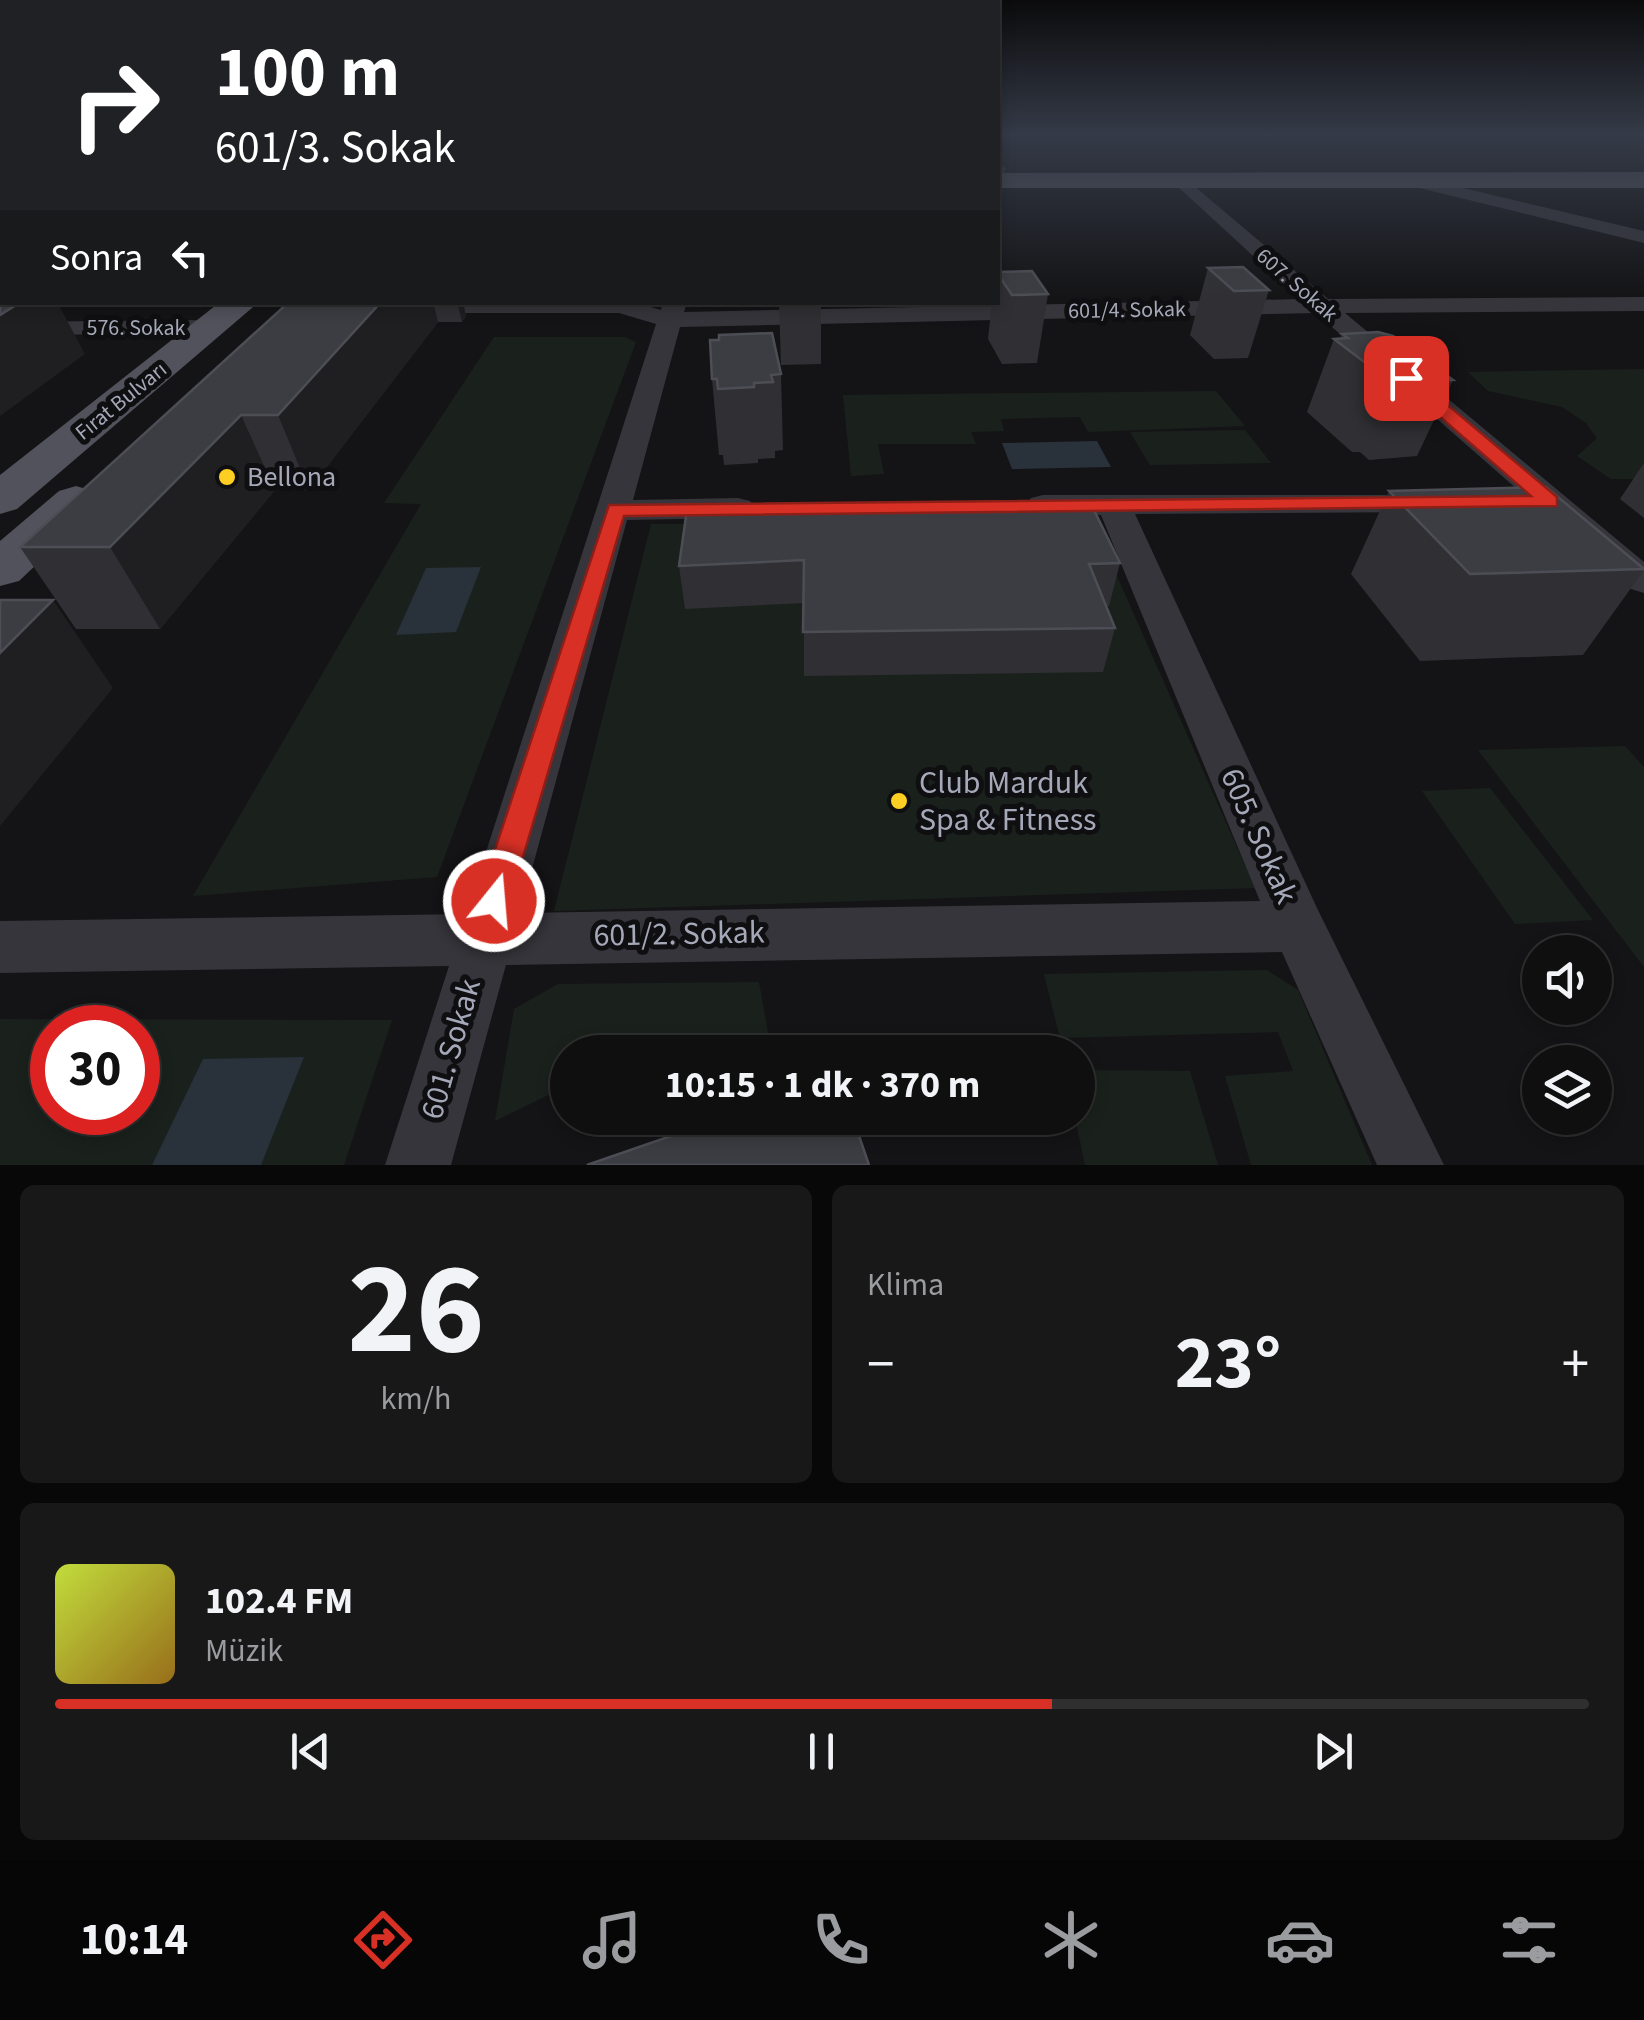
<!DOCTYPE html>
<html lang="tr">
<head>
<meta charset="utf-8">
<style>
  :root { --surface:#0f0f10; --page:#181819; --text:#f1f3f6; --muted:#9b9c9f; --line:#2f2f30; --accent:#d93025 }
  body { margin:0; font-family:"Source Sans 3",sans-serif; background:var(--page); color:var(--text); height:100vh; display:flex; flex-direction:column; font-size:38px; white-space:nowrap }
  * { box-sizing:border-box; margin:0 }
  p { font-size:32px; color:var(--muted) }
  .icon { flex:none; width:55px; height:55px; fill:none; stroke:currentColor; stroke-width:2; stroke-linecap:round; stroke-linejoin:round }
  .map { position:relative; height:1165px; overflow:hidden }
  .drawer { display:flex; flex-direction:column; gap:20px; padding:20px; background:#080809; flex:1 }
  .drawer>* { flex:none }
  .top-card { position:absolute; left:0px; top:0px; width:1000px; height:305px; box-shadow:0 5px 15px #0003,0 0 0 2px var(--line); background:#202124; color:#fff; overflow:hidden }
  .controls { position:absolute; left:1522px; top:935px; display:grid; gap:20px }
  .controls a { display:grid; place-items:center; width:90px; height:90px; border-radius:50%; background:var(--surface); box-shadow:0 5px 15px #0003,0 0 0 2px var(--line); font-size:50px }
  .speed { position:absolute; left:30px; top:1005px; display:flex; gap:20px; font-size:50px; font-weight:700; text-align:center }
  .speed>* { display:grid; place-content:center; width:130px; height:130px; border-radius:50%; background:var(--surface); box-shadow:0 5px 15px #0003,0 0 0 2px var(--line); line-height:1 }
  .speed .limit { border:15px solid #d22; background:#fff; color:#111 }
  .pin { position:absolute; display:grid; place-items:center; width:85px; height:85px; color:#fff; margin:-42px; border-radius:20px; box-shadow:0 5px 15px #0006 }
  .me { position:absolute; width:110px; margin:-55px; rotate:17deg; stroke-linejoin:round; filter:drop-shadow(0 0 8px #0008) }
  .turn { display:flex; align-items:center; gap:35px; height:210px; padding:0 50px; font-size:45px }
  .turn .icon { width:130px; height:130px; stroke-width:2.5 }
  .turn b { display:block; font-size:70px; line-height:85px }
  .then { display:flex; align-items:center; height:95px; padding:0 50px; background:#0003; gap:20px; font-size:38px }
  .big { font-size:75px; font-weight:700; line-height:1.1 }
  .drawer .card { flex:1; display:flex; flex-direction:column; justify-content:center; gap:15px; min-width:0; padding:0 35px; border-radius:15px; background:var(--page) }
  .drawer .dial { align-items:center; gap:0 }
  .dial b { font-size:130px; line-height:1 }
  .song { display:flex; align-items:center; gap:30px }
  .cover { width:120px; height:120px; border-radius:15px; background:linear-gradient(135deg,hsl(70 70% 55%),hsl(40 70% 35%)) }
  .played { height:10px; border-radius:5px; background:linear-gradient(90deg,var(--accent) 65%,var(--line) 65%) }
  .keys { display:flex; justify-content:space-around; direction:ltr }
  .heat { display:flex; justify-content:space-between; align-items:center; font-size:55px; direction:ltr }
  .drawer .tiles { flex:1; display:grid; gap:20px; grid-template-columns:1fr 1fr }
  .card:last-child { grid-column:span 2 }
  .trip { position:absolute; left:550px; top:1035px; width:545px; height:100px; border-radius:50px; background:var(--surface); box-shadow:0 5px 15px #0003,0 0 0 2px var(--line); font-weight:700; line-height:100px; text-align:center }
  .menu { display:flex; height:160px; justify-content:space-around; align-items:center; background:#060606; color:var(--muted) }
  .menu .icon { width:70px; height:70px }
  .menu .current { color:var(--accent) }
  .menu b { font-size:45px; color:var(--text) }
  .map>svg:first-child { display:block }
  .green { fill:#1a211c; fill-rule:evenodd }
  .water { fill:#29313b }
  .lines { fill:none; stroke-linecap:round; stroke-linejoin:round }
  .street { fill:#35353b; fill-rule:evenodd }
  .primary { fill:#51525b; fill-rule:evenodd }
  .wall { fill:#303034 }
  .shaded-wall { fill:#1f1f22 }
  .building { fill:#3c3d42; stroke:#4d4e55; stroke-width:2.5 }
  .route { fill:#d93025; stroke:#8d1f18; stroke-width:2.5 }
  .poi-dot { fill:#ffce23; stroke:#0f0f11; stroke-width:4 }
  .labels { text-anchor:middle; dominant-baseline:central; stroke-width:10; stroke-linejoin:round; paint-order:stroke }
  .far-street-label { font-size:22px; fill:#a5a8b8; stroke:#0f0f11 }
  .poi-label { font-size:28px; fill:#a5a8b8; stroke:#0f0f11; text-anchor:start }
  .near-poi-label { font-size:32px; fill:#a5a8b8; stroke:#0f0f11; text-anchor:start }
  .near-street-label { font-size:32px; fill:#a5a8b8; stroke:#0f0f11 }
</style>
</head>
<body>
<div class="map">
<svg width="1644" height="1165" viewBox="0 0 1644 1165">
  <rect width="100%" height="100%" fill="#141416"/>
  <g class="green">
    <path d="M494,337H625L636,342L437,877L193,896L421,504L384,503Z"/>
    <path d="M1644,369V479H1611L1577,456L1597,438L1586,423L1562,407L1488,391L1468,372Z"/>
    <path d="M1216,391L1245,426L1088,432L1080,417L1001,419L1004,431L971,432L976,444H878L884,474L851,476L843,395Z"/>
    <path d="M1245,430L1271,463L1150,465L1130,432Z"/>
    <path d="M651,524H1094L1255,888L554,911Z"/>
    <path d="M1625,746L1644,767V967L1478,750Z"/>
    <path d="M1490,788L1593,920L1515,924L1422,791Z"/>
    <path d="M1267,970L1298,990L1372,1165H1251L1225,1076L1293,1071L1278,1032L1060,1038L1044,974Z"/>
    <path d="M759,982L769,1038L734,1052H568L567,1091L565,1087L495,1121L514,1009L558,984Z"/>
    <path d="M0,1019L392,1020L344,1165H0ZM52,1028H138V1112H52Z"/>
    <path d="M1078,1070L1190,1071L1218,1165H1085L1075,1118Z"/>
  </g>
  <g class="water">
    <path d="M1097,441L1111,467L1012,469L1002,443Z"/>
    <path d="M481,567L456,632L396,635L426,568Z"/>
    <path d="M304,1057L261,1165H152L203,1059Z"/>
  </g>
  <g class="lines">
    <g class="street">
      <path d="M998,163L1006,168L1004,173L998,174Z"/>
      <path d="M1181,175L1328,299L1644,297V311L1345,313L1644,562V593L1631,589L1316,313L680,327L633,500L738,498L750,501L755,508L750,515L738,518L627,520L520,913L1260,901L1101,515L1031,512L1026,505L1031,498L1043,495H1445L1450,502L1445,509L1433,512L1135,514L1317,908L1444,1165H1377L1282,952L506,965L451,1165H385L449,966L0,973V921L466,914L656,324L619,313H414L406,311L405,302H634L661,310L663,302H687L684,312L1300,299L1175,184L1172,180Z"/>
      <path d="M1409,175L1644,231V243L1403,184V176Z"/>
      <path d="M211,320L220,322L223,327L220,332L0,336V322Z"/>
    </g>
    <g class="primary">
      <path d="M1644,172V188H998V173Z"/>
      <path d="M220,302H259L17,509L0,514V475Z"/>
      <path d="M76,486L93,491L100,501L93,511L19,581L0,586V541L59,491Z"/>
    </g>
  </g>
  <g class="wall">
    <rect x="0" y="135" width="2" height="87"/>
    <path d="M1208,268L1269,290L1248,358L1214,359L1190,335Z"/>
    <path d="M998,272L1048,294L1037,363L1002,364L988,339L992,302H998Z"/>
    <path d="M289,302H463L466,316L462,322H438L309,490H275L160,629H76L20,547Z"/>
    <path d="M779,302H821V364L781,365Z"/>
    <path d="M1342,334L1453,380L1417,456L1369,460L1360,452H1352L1307,412L1334,339H1340Z"/>
    <path d="M781,374L783,450L775,451V458L758,459V463L724,465L723,455H719L712,379Z"/>
    <path d="M1644,463V518L1620,499Z"/>
    <path d="M1389,491L1644,568V570L1583,655L1420,661L1351,574Z"/>
    <path d="M687,509L1120,563L1109,606H1106L1115,628L1103,672L804,676V603L685,609L679,566Z"/>
  </g>
  <g class="shaded-wall">
    <path d="M21,302H57L85,354L0,416V315Z"/>
    <path d="M381,302H433L438,322L309,490L278,415Z"/>
    <path d="M457,302H463L466,316L462,322Z"/>
    <path d="M241,415L275,490L160,629L110,547Z"/>
    <path d="M53,600L113,688L0,826V653Z"/>
  </g>
  <g class="building">
    <rect x="0" y="135" width="2" height="37"/>
    <path d="M1243,267L1269,290L1234,291L1208,268Z"/>
    <path d="M1032,271L1048,294L1012,295L998,274V272Z"/>
    <path d="M0,286H2V302H21L0,315Z"/>
    <path d="M289,302H381L278,415H241L110,547H20Z"/>
    <path d="M1378,332L1393,336L1453,380L1402,383L1392,376L1384,377L1334,339L1348,338L1342,334Z"/>
    <path d="M772,333L781,374L771,375L773,382L754,383V387L718,389L717,379H712L710,340H719V335Z"/>
    <path d="M1546,487L1644,569L1470,574L1389,491Z"/>
    <path d="M1090,502L1120,563L1089,564L1115,628L803,632L804,560L679,566L687,509Z"/>
    <path d="M0,600H53L0,653Z"/>
    <path d="M723,1118H853L869,1165H587Z"/>
  </g>
  <linearGradient id="sky" x2="0" y2="1"><stop stop-color="#0b0b0c"/><stop offset="0.45" stop-color="#343a47"/><stop offset="1" stop-color="#343a47" stop-opacity="0"/></linearGradient>
  <rect width="1644" height="298" fill="url(#sky)"/>
  <path class="route" d="M1400,375H1412L1557,497V506L624,516L510,901L505,911L494,915L483,911L478,901L609,505L1531,496L1400,382Z"/>
  <g class="poi-dot">
    <circle cx="227" cy="477" r="10"/>
    <circle cx="899" cy="801" r="10"/>
  </g>
  <g class="labels">
    <g class="far-street-label">
      <text transform="translate(1297 285) rotate(41)">607. Sokak</text>
      <text transform="translate(1127 310) rotate(-1)">601/4. Sokak</text>
      <text x="136" y="328">576. Sokak</text>
      <text transform="translate(121 401) rotate(-39)">Fırat Bulvarı</text>
    </g>
    <g class="poi-label">
      <text x="247" y="477">Bellona</text>
    </g>
    <g class="near-poi-label">
      <text x="919" y="783">Club Marduk<tspan x="919" dy="37">Spa &amp; Fitness</tspan></text>
    </g>
    <g class="near-street-label">
      <text transform="translate(1259 836) rotate(66)">605. Sokak</text>
      <text transform="translate(679 934) rotate(-1)">601/2. Sokak</text>
      <text transform="translate(451 1049) rotate(-74)">601. Sokak</text>
    </g>
  </g>
</svg>
<div class="controls">
<a><svg class="icon" aria-label="sound" viewBox="0 0 24 24"><path d="M4 9h4l5-4v14l-5-4H4zM17 9q2 3 0 6"/></svg></a>
<a><svg class="icon" aria-label="layers" viewBox="0 0 24 24"><path d="M12 4l9 5-9 5-9-5zM3 14l9 5 9-5"/></svg></a>
</div>
<div class="speed"><div class="limit">30</div></div>
<div class="pin" style="left:1406px;top:378px;background:#d93025"><svg class="icon" aria-label="arrive" viewBox="0 0 24 24"><path d="M6 21V4h12l-3 4 3 4H6"/></svg></div>
<svg class="me" style="left:494px;top:901px" viewBox="-20 -20 40 40"><circle r="17" fill="#d93025" stroke="#fff" stroke-width="3"/><path d="M0-11L8 9 0 5-8 9z" fill="#fff"/></svg>
<div class="trip">10:15 · 1 dk · 370 m</div>
<div class="top-card">
<div class="turn"><svg class="icon" aria-label="right" viewBox="0 0 24 24"><path d="M7 20v-9h11M14 6l5 5-5 5"/></svg><div><b>100 m</b>601/3. Sokak</div></div>
<div class="then">Sonra<svg class="icon" aria-label="left" viewBox="0 0 24 24"><path d="M17 20v-9H6M10 6l-5 5 5 5"/></svg></div>
</div>
</div>
<section class="drawer">
<div class="tiles">
<div class="card dial"><b>26</b><p>km/h</p></div>
<div class="card"><p>Klima</p>
<div class="heat"><a>−</a><b class="big">23°</b><a>+</a></div>
</div>
<div class="card">
<div class="song"><i class="cover"></i><div><b>102.4 FM</b><p>Müzik</p></div></div>
<div class="played"></div>
<div class="keys"><svg class="icon" aria-label="previous" viewBox="0 0 24 24"><path d="M18 5L8 12l10 7zM5 5v14"/></svg><svg class="icon" aria-label="pause" viewBox="0 0 24 24"><path d="M8 5v14M16 5v14"/></svg><svg class="icon" aria-label="next" viewBox="0 0 24 24"><path d="M6 5l10 7-10 7zM19 5v14"/></svg></div>
</div>
</div>
</section>
<nav class="menu">
<b>10:14</b>
<svg class="icon current" aria-label="directions" viewBox="0 0 24 24"><path d="M12 3l9 9-9 9-9-9zM9 14v-3h6M13 9l2 2-2 2"/></svg>
<svg class="icon" aria-label="music" viewBox="0 0 24 24"><path d="M9 18V5l10-2v13"/><circle cx="6" cy="18" r="3"/><circle cx="16" cy="16" r="3"/></svg>
<svg class="icon" aria-label="phone" viewBox="0 0 24 24"><path d="M5 4h4l2 5-3 2q2 4 5 5l2-3 5 2v4C11 20 4 13 5 4z"/></svg>
<svg class="icon" aria-label="climate" viewBox="0 0 24 24"><path d="M12 3v18M4 7l16 10M4 17L20 7"/></svg>
<svg class="icon" aria-label="car" viewBox="0 0 24 24"><path d="M5 17H2v-5l4-1 3-4h7l3 4 3 1v5h-3M9 17h6M6 11h13"/><circle cx="7" cy="17" r="2"/><circle cx="17" cy="17" r="2"/></svg>
<svg class="icon" aria-label="filters" viewBox="0 0 24 24"><path d="M4 7h16M4 17h16"/><circle cx="9" cy="7" r="2"/><circle cx="15" cy="17" r="2"/></svg>
</nav>
</body>
</html>
